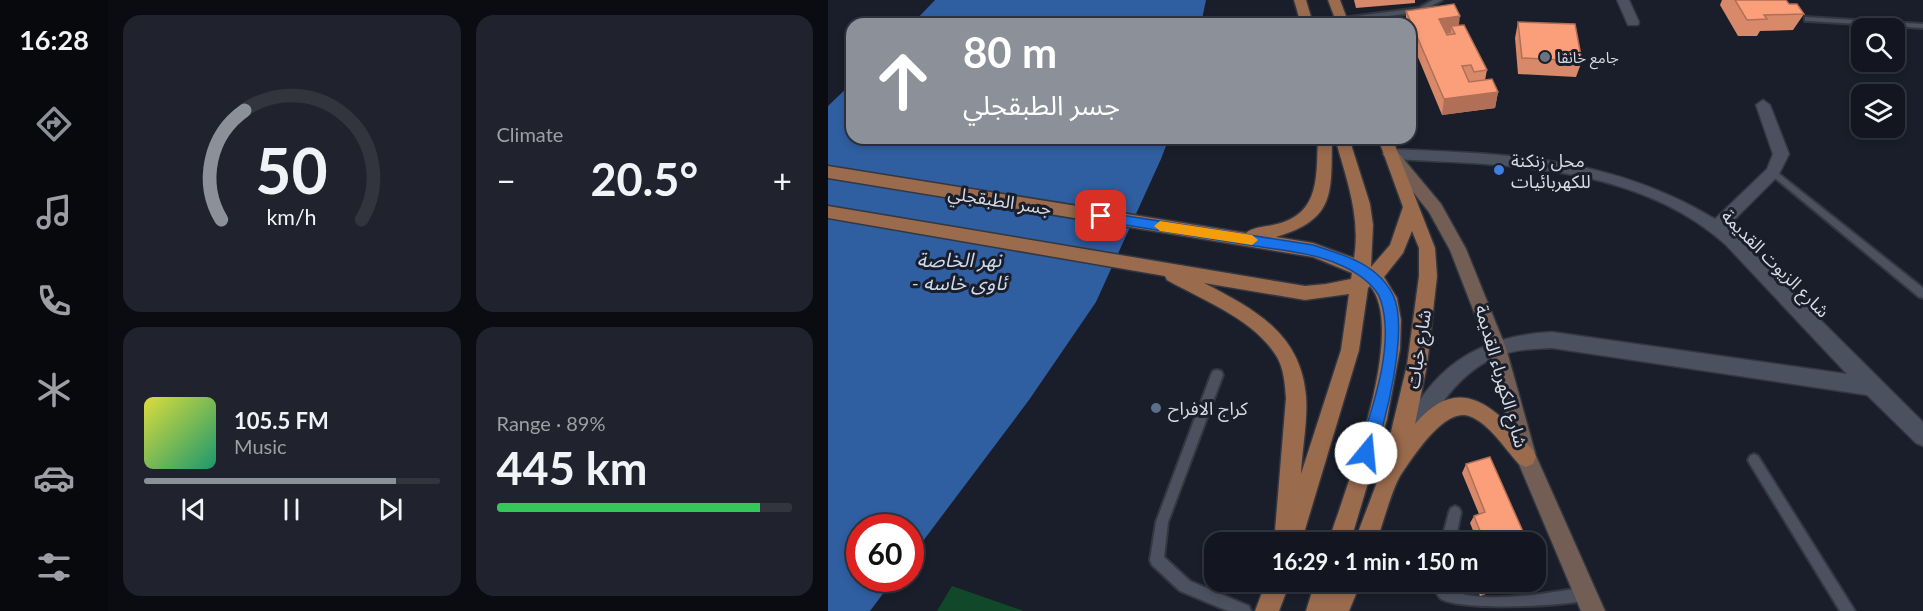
<!DOCTYPE html>
<html lang="en">
<head>
<meta charset="utf-8">
<style>
  :root { --surface:#131620; --page:#20232d; --text:#f1f3f6; --muted:#9d9fa5; --line:#32353e; --accent:#8c9099 }
  body { margin:0; font-family:Lato,"Noto Sans Arabic",sans-serif; background:var(--page); color:var(--text); height:100vh; display:flex; flex-direction:column; font-size:22px; white-space:nowrap }
  * { box-sizing:border-box; margin:0 }
  p { font-size:20px; color:var(--muted) }
  .icon { flex:none; width:33px; height:33px; fill:none; stroke:currentColor; stroke-width:2; stroke-linecap:round; stroke-linejoin:round }
  .map { position:relative; flex:1; overflow:hidden }
  .side { display:flex; flex-direction:column; gap:15px; padding:15px; background:#0a0c12; width:720px }
  .side>* { flex:none }
  .guide { position:absolute; left:18px; top:18px; width:570px; height:126px; border-radius:18px; box-shadow:0 3px 9px #0003,0 0 0 2px var(--line); background:#8c9099; color:#fff; overflow:hidden }
  .tools { position:absolute; left:1023px; top:18px; display:grid; gap:12px }
  .tools a { display:grid; place-items:center; width:54px; height:54px; border-radius:12px; background:var(--surface); box-shadow:0 3px 9px #0003,0 0 0 2px var(--line); font-size:30px }
  .speed { position:absolute; left:18px; top:514px; display:flex; gap:12px; font-size:30px; font-weight:700; text-align:center }
  .speed>* { display:grid; place-content:center; width:78px; height:78px; border-radius:50%; background:var(--surface); box-shadow:0 3px 9px #0003,0 0 0 2px var(--line); line-height:1 }
  .speed .limit { border:9px solid #d22; background:#fff; color:#111 }
  .pin { position:absolute; display:grid; place-items:center; width:51px; height:51px; color:#fff; margin:-26px; border-radius:12px; box-shadow:0 3px 9px #0006 }
  .me { position:absolute; width:66px; margin:-33px; rotate:17deg; stroke-linejoin:round; filter:drop-shadow(0 0 4px #0008) }
  .turn { display:flex; align-items:center; gap:21px; height:126px; padding:0 18px; font-size:27px }
  .turn .icon { width:78px; height:78px; stroke-width:2.5 }
  .turn b { display:block; font-size:42px; line-height:51px }
  .big { font-size:45px; font-weight:700; line-height:1.1 }
  .side .tile { flex:1; display:flex; flex-direction:column; justify-content:center; gap:9px; min-width:0; padding:0 21px; border-radius:18px; background:var(--page) }
  .side .dial { align-items:center; gap:0 }
  .dial svg { height:156px; overflow:visible; fill:none; stroke:var(--line); stroke-width:7; stroke-linecap:round; text-anchor:middle }
  .dial text { fill:var(--text); stroke:none }
  .song { display:flex; align-items:center; gap:18px }
  .cover { width:72px; height:72px; border-radius:9px; background:linear-gradient(135deg,hsl(60 70% 55%),hsl(160 70% 35%)) }
  .played { height:6px; border-radius:3px; background:linear-gradient(90deg,var(--accent) 85%,var(--line) 85%) }
  .keys { display:flex; justify-content:space-around; direction:ltr }
  .heat { display:flex; justify-content:space-between; align-items:center; font-size:33px; direction:ltr }
  .charge { height:9px; border-radius:4px; background:linear-gradient(90deg,#34c759 89%,var(--line) 0) }
  .side .tiles { flex:1; display:grid; gap:15px; grid-template-columns:repeat(2,1fr) }
  .trip { position:absolute; left:376px; top:532px; width:342px; height:60px; border-radius:18px; background:var(--surface); box-shadow:0 3px 9px #0003,0 0 0 2px var(--line); font-weight:700; line-height:60px; text-align:center }
  main { display:flex; flex:1; min-height:0 }
  .menu { display:flex; flex-direction:column; width:108px; justify-content:space-around; align-items:center; background:#08090d; color:var(--muted) }
  .menu .icon { width:42px; height:42px }
  .menu .current { color:var(--accent) }
  .menu b { font-size:27px; color:var(--text) }
  .map>svg:first-child { display:block }
  .green { fill:#11482a }
  .water { fill:#2f5ea1 }
  .lines { fill:none; stroke-linecap:round; stroke-linejoin:round }
  .lane-casing { stroke:#333740; stroke-width:4 }
  .street-casing { stroke:#333740; stroke-width:3 }
  .secondary-casing { stroke:#333740; stroke-width:3 }
  .primary-casing { stroke:#333740; stroke-width:3 }
  .lane { fill:#4b515f; fill-rule:evenodd }
  .street { fill:#4b515f; fill-rule:evenodd }
  .secondary { fill:#735e56; fill-rule:evenodd }
  .primary { fill:#9a6b4d; fill-rule:evenodd }
  .wall { fill:#d8896a }
  .shaded-wall { fill:#b06f56 }
  .building { fill:#fb9f7b; stroke:#b06f56; stroke-width:1.5 }
  .route { fill:#1a73e8; stroke:#114b97; stroke-width:1.5 }
  .slow { fill:#f59e0b }
  .worship-dot { fill:#6b7280; stroke:#191e2a; stroke-width:2 }
  .shop-dot { fill:#3f7fe0; stroke:#191e2a; stroke-width:2 }
  .service-dot { fill:#5c6f8a; stroke:#191e2a; stroke-width:2 }
  .labels { text-anchor:middle; dominant-baseline:central; stroke-width:6; stroke-linejoin:round; paint-order:stroke }
  .far-poi-label { font-size:15px; fill:#d8dce4; stroke:#191e2a; text-anchor:start }
  .poi-label { font-size:18px; fill:#d8dce4; stroke:#191e2a; text-anchor:start }
  .street-label { font-size:18px; fill:#d8dce4; stroke:#191e2a }
  .water-label { font-size:20px; font-style:italic; fill:#cedbee; stroke:#191e2a }
</style>
</head>
<body>
<main>
<nav class="menu">
<b>16:28</b>
<svg class="icon current" aria-label="directions" viewBox="0 0 24 24"><path d="M12 3l9 9-9 9-9-9zM9 14v-3h6M13 9l2 2-2 2"/></svg>
<svg class="icon" aria-label="music" viewBox="0 0 24 24"><path d="M9 18V5l10-2v13"/><circle cx="6" cy="18" r="3"/><circle cx="16" cy="16" r="3"/></svg>
<svg class="icon" aria-label="phone" viewBox="0 0 24 24"><path d="M5 4h4l2 5-3 2q2 4 5 5l2-3 5 2v4C11 20 4 13 5 4z"/></svg>
<svg class="icon" aria-label="climate" viewBox="0 0 24 24"><path d="M12 3v18M4 7l16 10M4 17L20 7"/></svg>
<svg class="icon" aria-label="car" viewBox="0 0 24 24"><path d="M5 17H2v-5l4-1 3-4h7l3 4 3 1v5h-3M9 17h6M6 11h13"/><circle cx="7" cy="17" r="2"/><circle cx="17" cy="17" r="2"/></svg>
<svg class="icon" aria-label="filters" viewBox="0 0 24 24"><path d="M4 7h16M4 17h16"/><circle cx="9" cy="7" r="2"/><circle cx="15" cy="17" r="2"/></svg>
</nav>
<section class="side">
<div class="tiles">
<div class="tile dial"><svg viewBox="0 0 100 80">
<path d="M14 69A42 42 0 1 1 86 69"/>
<path d="M14 69A42 42 0 0 1 26 13" stroke="#8c9099"/>
<text x="50" y="56" font-size="32" font-weight="700">50</text>
<text x="50" y="72" font-size="11">km/h</text>
</svg></div>
<div class="tile"><p>Climate</p>
<div class="heat"><a>−</a><b class="big">20.5°</b><a>+</a></div>
</div>
<div class="tile">
<div class="song"><i class="cover"></i><div><b>105.5 FM</b><p>Music</p></div></div>
<div class="played"></div>
<div class="keys"><svg class="icon" aria-label="previous" viewBox="0 0 24 24"><path d="M18 5L8 12l10 7zM5 5v14"/></svg><svg class="icon" aria-label="pause" viewBox="0 0 24 24"><path d="M8 5v14M16 5v14"/></svg><svg class="icon" aria-label="next" viewBox="0 0 24 24"><path d="M6 5l10 7-10 7zM19 5v14"/></svg></div>
</div>
<div class="tile"><p>Range · 89%</p><b class="big">445 km</b><div class="charge"></div></div>
</div>
</section>
<div class="map">
<svg width="1095" height="611" viewBox="0 0 1095 611">
  <rect width="100%" height="100%" fill="#191e2a"/>
  <path class="green" d="M124,586L196,611H109Z"/>
  <g class="water">
    <path d="M107,0H378L373,24H84Z"/>
    <path d="M24,83V138H341L333,159L268,302L201,400L83,557L82,528H32V579H66L42,611H0V106Z"/>
  </g>
  <g class="lines">
    <g class="lane-casing">
      <g id="lane">
        <path d="M605,0H614L593,12L514,22L510,20L514,18L591,8Z"/>
        <path d="M977,17L1095,24V28L980,21H977Z"/>
        <path d="M945,169L1095,288V298L1091,297L942,174L940,172L942,170Z"/>
        <path d="M389,370L393,371L395,375L340,522L336,557L362,581L421,606L423,611H400L352,591L324,565L322,560L328,522L383,375L385,371Z"/>
        <path d="M926,454L930,456L1027,611H1012L922,464L920,460L922,456Z"/>
        <path d="M627,506L631,508L633,512L627,543H613L621,512L623,508Z"/>
        <path d="M606,582H620L623,590C655,605 722,593 757,587L762,589L764,594L762,599L757,601C726,606 637,611 613,599C608,595 607,588 606,582Z"/>
      </g>
    </g>
    <g class="street-casing">
      <g id="street">
        <path d="M789,0H801L811,22L810,25H800Z"/>
        <path d="M935,100L942,105L961,154L950,176L899,227L1095,422V446L1088,443L1039,395L724,348C707,349 689,349 673,355C631,370 606,412 586,449L579,452L572,449L569,442C600,370 646,336 724,332L1019,374L898,245C808,164 676,165 563,159L558,158L555,154L558,150L563,149C681,154 782,156 887,219L939,169L945,154L928,105Z"/>
      </g>
    </g>
    <g class="secondary-casing">
      <path id="secondary" d="M563,149L568,150L613,204L638,249L678,348L708,456L777,611H753L688,457L660,348L622,250L601,212L555,154L558,150Z"/>
    </g>
    <g class="primary-casing">
      <g id="primary">
        <path d="M466,0H478L485,24H473Z"/>
        <path d="M500,0H512L521,24H509Z"/>
        <path d="M490,138H504C503,194 508,219 448,237L485,243L526,258C533,216 518,178 507,138H521L542,204L545,225L543,267L562,245L575,207L550,138H564L607,248L609,276L599,365L587,424C634,369 669,411 705,450L708,457L705,464L698,467L691,464C677,449 661,423 641,416C616,408 586,456 574,473C565,485 554,527 548,543H526L554,469L579,365L591,276V248L584,231L575,253L556,277L569,298L573,320L572,349L559,419L522,543H500C517,490 580,330 542,286L540,288L531,350L473,543H451L452,540L447,531L458,398C457,385 456,369 449,357C426,319 376,301 339,280L337,276L0,218V206L477,286L498,284L523,279L524,273L485,257L0,178V166L418,233C426,226 439,227 449,224C493,213 488,175 490,138ZM376,283L477,300L521,294L513,350L473,474C474,449 480,421 478,396C473,333 426,309 376,283Z"/>
        <path d="M438,582H462L451,611H427Z"/>
        <path d="M487,582H533L521,611H478Z"/>
      </g>
    </g>
    <use href="#lane" class="lane"/>
    <use href="#street" class="street"/>
    <use href="#secondary" class="secondary"/>
    <use href="#primary" class="primary"/>
  </g>
  <g class="wall">
    <path d="M526,0H587V3L528,8Z"/>
    <path d="M894,0H907L961,4L976,14L965,30L932,31L929,36H910L892,5Z"/>
    <path d="M578,11L630,25L659,70L657,80L670,92L667,108L614,115L582,38V24H578Z"/>
    <path d="M690,22L754,61L748,77L690,74L687,38Z"/>
    <path d="M638,464L700,543H650L642,523L646,516L651,514L634,473Z"/>
    <path d="M646,582H691L652,596Z"/>
  </g>
  <g class="shaded-wall">
    <path d="M632,16L630,32L623,26V33L609,35L611,19Z"/>
    <path d="M670,92L667,108L614,115L616,99Z"/>
    <path d="M685,582H691L652,596L656,592Z"/>
  </g>
  <g class="building">
    <path d="M907,0H958L961,4H969L976,14L936,15L939,19L919,20Z"/>
    <path d="M626,4L632,16L611,19L619,35L627,34L623,26L636,25L659,70L646,72L643,65L634,66L641,82L664,79L670,92L616,99L578,11Z"/>
    <path d="M690,22L747,24L754,61L694,58Z"/>
    <path d="M662,457L700,543H657L646,516L657,512L638,464Z"/>
    <path d="M708,563L712,572L708,573Z"/>
    <path d="M652,582H685L656,592Z"/>
  </g>
  <path class="route" d="M273,212L485,245C516,255 550,264 565,295C581,327 558,425 544,458L538,460L533,458L530,453C544,409 567,346 553,301C548,284 525,270 510,264C482,252 451,250 421,245C372,237 322,229 273,221L266,216Z"/>
  <path class="slow" d="M332,221L424,235L430,240L424,245L332,231L326,226Z"/>
  <circle class="worship-dot" cx="717" cy="57" r="6"/>
  <circle class="shop-dot" cx="671" cy="170" r="6"/>
  <circle class="service-dot" cx="328" cy="408" r="6"/>
  <g class="labels">
    <g class="far-poi-label">
      <text x="729" y="57">جامع خانقا</text>
    </g>
    <g class="poi-label">
      <text x="683" y="160">محل زنكنة<tspan x="683" dy="21">للكهربائيات</tspan></text>
      <text x="340" y="408">كراج الافراح</text>
    </g>
    <g class="street-label">
      <text transform="translate(172 200) rotate(9)">جسر الطبقجلي</text>
      <text transform="translate(948 263) rotate(45)">شارع الزيوت القديمة</text>
      <text transform="translate(590 349) rotate(-81)">شارع خبات</text>
      <text transform="translate(674 376) rotate(74)">شارع الكهرباء القديمة</text>
    </g>
    <g class="water-label">
      <text x="131" y="259">نهر الخاصة<tspan x="131" dy="23">- ئاوی خاسە</tspan></text>
    </g>
  </g>
</svg>
<div class="tools">
<a><svg class="icon" aria-label="search" viewBox="0 0 24 24"><circle cx="10" cy="10" r="6"/><path d="M15 15l6 6"/></svg></a>
<a><svg class="icon" aria-label="layers" viewBox="0 0 24 24"><path d="M12 4l9 5-9 5-9-5zM3 14l9 5 9-5"/></svg></a>
</div>
<div class="speed"><div class="limit">60</div></div>
<div class="pin" style="left:273px;top:216px;background:#d93025"><svg class="icon" aria-label="arrive" viewBox="0 0 24 24"><path d="M6 21V4h12l-3 4 3 4H6"/></svg></div>
<svg class="me" style="left:538px;top:453px" viewBox="-20 -20 40 40"><circle r="19" fill="#fff"/><path d="M0-13L10 11 0 6-10 11z" fill="#1a73e8"/></svg>
<div class="trip">16:29 · 1 min · 150 m</div>
<div class="guide">
<div class="turn"><svg class="icon" aria-label="ahead" viewBox="0 0 24 24"><path d="M12 20V5M6 11l6-6 6 6"/></svg><div><b>80 m</b>جسر الطبقجلي</div></div>
</div>
</div>
</main>
</body>
</html>
